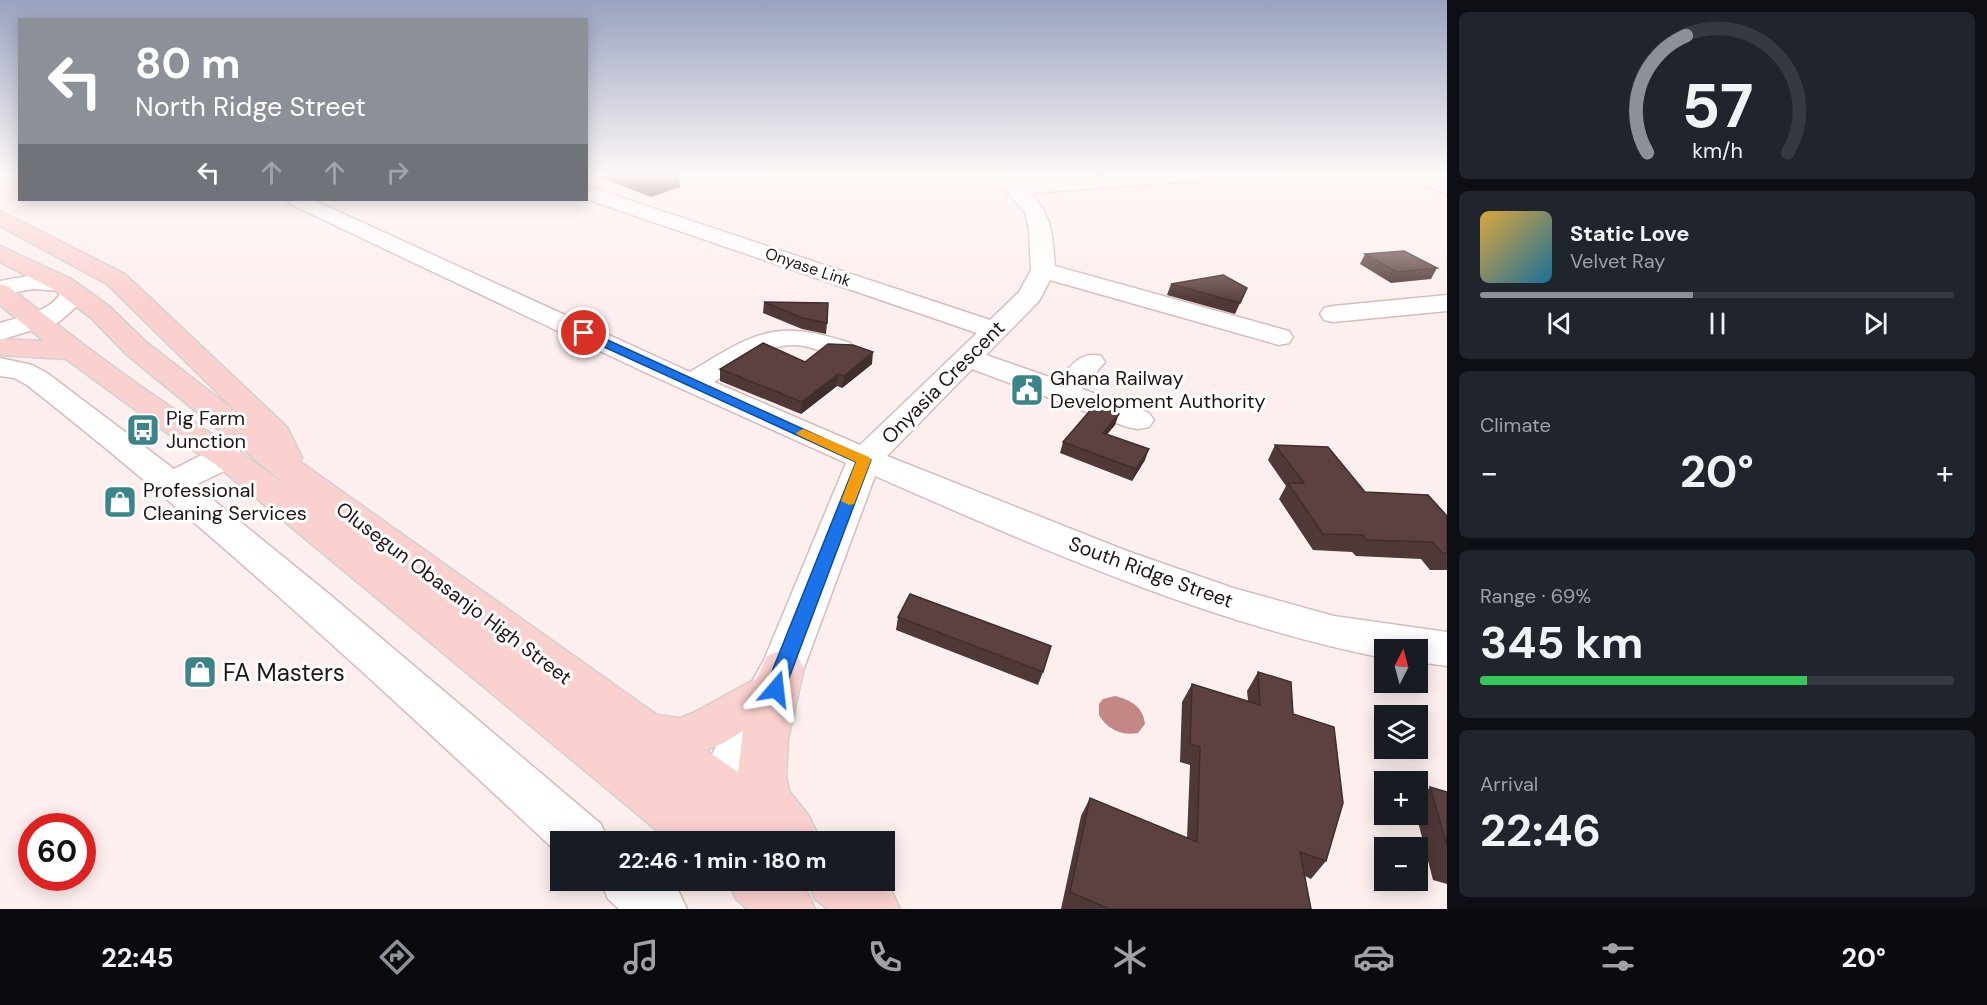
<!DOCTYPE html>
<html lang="en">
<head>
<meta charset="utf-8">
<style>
  :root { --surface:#171b24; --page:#20242c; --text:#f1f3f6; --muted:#9ea1a6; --line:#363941; --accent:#8c9099 }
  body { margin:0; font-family:"DM Sans",sans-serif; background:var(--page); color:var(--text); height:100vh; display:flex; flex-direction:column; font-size:22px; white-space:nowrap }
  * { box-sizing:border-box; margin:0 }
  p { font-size:20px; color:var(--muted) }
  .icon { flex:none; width:33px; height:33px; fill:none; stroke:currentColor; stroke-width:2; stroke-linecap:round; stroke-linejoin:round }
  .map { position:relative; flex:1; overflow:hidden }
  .side { display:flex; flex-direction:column; gap:12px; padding:12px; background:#0d0f14; width:540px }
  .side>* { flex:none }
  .guide { position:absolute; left:18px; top:18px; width:570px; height:183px; border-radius:0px; box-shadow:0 3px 15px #0003; background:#8c9099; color:#fff; overflow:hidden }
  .needle { width:39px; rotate:6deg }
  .controls { position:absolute; left:1374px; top:639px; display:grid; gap:12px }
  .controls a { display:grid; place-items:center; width:54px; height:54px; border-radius:0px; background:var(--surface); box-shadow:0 3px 15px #0003; font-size:30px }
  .speed { position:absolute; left:18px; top:813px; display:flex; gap:12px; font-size:30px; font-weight:700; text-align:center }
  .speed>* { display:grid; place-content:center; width:78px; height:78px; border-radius:50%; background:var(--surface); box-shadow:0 3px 15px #0003; line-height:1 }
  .speed .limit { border:9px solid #d22; background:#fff; color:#111 }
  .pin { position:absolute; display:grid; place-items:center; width:51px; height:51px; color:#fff; margin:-26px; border:3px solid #fff; border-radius:50%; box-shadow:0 2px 6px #0007 }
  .me { position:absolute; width:66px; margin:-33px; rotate:17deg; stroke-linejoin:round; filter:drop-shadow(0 0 4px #0008) }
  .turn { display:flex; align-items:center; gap:21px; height:126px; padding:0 18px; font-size:27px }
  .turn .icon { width:78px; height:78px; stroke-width:2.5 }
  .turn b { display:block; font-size:42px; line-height:51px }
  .lanes { display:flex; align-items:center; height:57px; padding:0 18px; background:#0003; justify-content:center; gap:30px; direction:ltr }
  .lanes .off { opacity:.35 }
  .big { font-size:45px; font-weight:700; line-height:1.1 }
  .side .widget { flex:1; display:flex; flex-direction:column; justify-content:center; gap:9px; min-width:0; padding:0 21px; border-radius:9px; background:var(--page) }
  .side .dial { align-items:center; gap:0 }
  .dial svg { height:156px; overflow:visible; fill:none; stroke:var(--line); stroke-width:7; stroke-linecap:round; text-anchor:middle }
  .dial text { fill:var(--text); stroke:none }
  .song { display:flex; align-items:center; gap:18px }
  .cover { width:72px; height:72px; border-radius:9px; background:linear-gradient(135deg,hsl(40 70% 55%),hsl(200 70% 35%)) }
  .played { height:6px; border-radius:3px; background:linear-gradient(90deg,var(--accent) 45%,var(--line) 45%) }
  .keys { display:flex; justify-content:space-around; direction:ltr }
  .heat { display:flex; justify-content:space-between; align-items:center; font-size:33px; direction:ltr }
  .charge { height:9px; border-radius:4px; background:linear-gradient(90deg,#34c759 69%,var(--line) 0) }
  .trip { position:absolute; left:550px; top:831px; width:345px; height:60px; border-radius:0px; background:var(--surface); box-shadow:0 3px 15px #0003; font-weight:700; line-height:60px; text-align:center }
  .dock { display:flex; height:96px; justify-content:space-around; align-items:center; background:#090b0e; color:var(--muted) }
  .dock .icon { width:42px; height:42px }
  .dock .selected { color:var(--accent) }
  .dock b { font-size:27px; color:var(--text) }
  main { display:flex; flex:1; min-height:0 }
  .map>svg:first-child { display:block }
  .water { fill:#c38785 }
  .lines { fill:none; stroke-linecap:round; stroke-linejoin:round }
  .minor-casing { stroke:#dabab8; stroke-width:3 }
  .major-casing { stroke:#d2d0d0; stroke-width:3 }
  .minor { fill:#fff; fill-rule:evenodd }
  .major { fill:#fbd1cf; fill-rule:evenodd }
  .wall { fill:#4f3837 }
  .shaded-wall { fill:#402e2d }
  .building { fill:#5c4140; stroke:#402e2d; stroke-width:1.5 }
  .route { fill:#1a73e8; stroke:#114b97; stroke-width:1.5 }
  .slow { fill:#f59e0b }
  .labels { text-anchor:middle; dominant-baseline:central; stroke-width:6; stroke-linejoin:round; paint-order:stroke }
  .far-street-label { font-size:16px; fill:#201514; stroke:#fff }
  .poi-label { font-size:20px; fill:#201514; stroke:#fff; text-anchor:start }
  .street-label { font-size:20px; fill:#201514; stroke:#fff }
  .near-poi-label { font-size:24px; fill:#201514; stroke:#fff; text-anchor:start }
</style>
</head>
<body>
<main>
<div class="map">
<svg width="1447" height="909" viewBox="0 0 1447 909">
  <rect width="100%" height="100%" fill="#fdefee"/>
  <path class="water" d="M1115,696C1131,700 1143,707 1145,724L1138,733C1122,736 1108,730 1099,715V704L1103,699Z"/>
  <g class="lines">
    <g class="minor-casing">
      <g id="minor">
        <path d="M990,174H1010L1018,182L1133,174H1217L1215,178L1208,180L1030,193C1053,216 1052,235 1055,266L1289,331L1293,337L1289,343L1279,345L1050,280L1039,301L986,355L1058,380C1071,366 1080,351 1101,356L1105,362L1082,389L1149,413L1154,420L1149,427L1138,429L1127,427L972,369L887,456L1127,551L1233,588L1334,616L1447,632V666L1418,662V650H1384V658C1207,623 1040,548 875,476L804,668L727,822L709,828L691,822L684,805L764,660L846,463L640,370L290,204L287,200H313L690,372C754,333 775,318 850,343L854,349L850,355C833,359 821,349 804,346C770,340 741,364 714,382L860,445L977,333L586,199V186L990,320L1019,292L1031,270L1029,230L1025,212Z"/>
        <path d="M1403,174H1429L1447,181V194L1406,178Z"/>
        <path d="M33,275L71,279L73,286L81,288L85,293L84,300L59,322L0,340V323C19,317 53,312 61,291L33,289L0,295V281Z"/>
        <path d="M1447,295V311L1333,322L1324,320L1320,314L1324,308L1333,306Z"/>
        <path d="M0,358L32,365L47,373L174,469C194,459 216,444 239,450L244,457L239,464L195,485L329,594L601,824L609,842H561V856C388,694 214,532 27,385L14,378L0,376Z"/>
        <path d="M600,880H668L678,890L687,909H619L608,899Z"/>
      </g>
    </g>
    <g class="major-casing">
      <g id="major">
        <path d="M0,211L125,274L287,427L302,458L299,461L657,715L680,718L693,713L757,678L767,656L782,650L797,656L804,668L788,739L786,776L789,791L809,816L817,833L813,842H746L731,829L737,842H671L215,464L167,433L66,359L0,355V339L44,341L0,305V284L9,287C68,333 127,379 189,419C224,442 258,464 291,489L126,354L91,318L53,289L0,262V246L71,279L109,306L146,342L240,415L107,284L0,226ZM743,731L738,772L706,750L723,743Z"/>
        <path d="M728,880H796L806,890L815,909H747L736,899Z"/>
        <path d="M807,880H879L891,890L900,909H828L815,899Z"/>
      </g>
    </g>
    <use href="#minor" class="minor"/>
    <use href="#major" class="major"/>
  </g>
  <g class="wall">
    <path d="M591,174H669L680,187L651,197Z"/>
    <path d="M1365,254L1437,268L1431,279L1391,283L1360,264Z"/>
    <path d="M1171,284L1247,288L1235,314L1167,295Z"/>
    <path d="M764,302L827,323L826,334L802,329L763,313Z"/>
    <path d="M805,362L872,364L842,388L837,386L801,414L720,381V369Z"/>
    <path d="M1115,425L1107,434L1145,460L1132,481L1060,453L1063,442Z"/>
    <path d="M1275,445L1365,492L1447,516V570H1430L1421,559L1356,556L1352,552L1313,550L1279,499L1286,486L1268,460Z"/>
    <path d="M898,617L1043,672L1038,685L896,630Z"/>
    <path d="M1258,672L1293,714L1326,861L1311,879L1305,876L1311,909H1061L1081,816L1090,798L1187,838L1190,765L1180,762L1182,702L1192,684L1248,701L1247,691Z"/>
    <path d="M1430,787L1447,792V884L1433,880L1416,814H1418V801Z"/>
  </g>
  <g class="shaded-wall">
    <path d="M679,178L680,187L651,197V188Z"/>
    <path d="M873,352L872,364L842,388L844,376Z"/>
    <path d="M838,374L837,386L801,414L802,402Z"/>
    <path d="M1119,414L1115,425L1099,444L1103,433Z"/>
    <path d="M1149,449L1145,460L1132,481L1136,469Z"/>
  </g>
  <g class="building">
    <path d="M613,174H669L679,178L651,188Z"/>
    <path d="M1404,251L1437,268L1397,272L1365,254Z"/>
    <path d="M1223,275L1247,288L1240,303L1171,284Z"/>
    <path d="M764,302L828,303L827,323L802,318Z"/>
    <path d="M763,343L805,362L828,344L853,345L873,352L844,376L838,374L802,402L720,369Z"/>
    <path d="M1095,405L1119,414L1103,433L1149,449L1136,469L1063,442Z"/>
    <path d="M1275,445L1328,447L1365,492L1428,495L1447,516V553H1442L1433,542L1366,540L1363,535L1323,534L1288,483H1304Z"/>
    <path d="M910,594L1051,646L1043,672L898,617Z"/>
    <path d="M1258,672L1291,682L1293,714L1334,727L1343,803L1326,861L1300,852L1311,909H1109L1070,892L1090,798L1197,842L1200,747L1190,744L1192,684L1260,705Z"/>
    <path d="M1430,787L1447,792V846Z"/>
  </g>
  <linearGradient id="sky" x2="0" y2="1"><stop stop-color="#99a2c0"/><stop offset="0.58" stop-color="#fef8f7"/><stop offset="1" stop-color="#fef8f7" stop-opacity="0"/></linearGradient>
  <rect width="1447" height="301" fill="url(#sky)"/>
  <path class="route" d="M580,331H588L871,460L783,694L776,697L770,694L767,689L773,669L856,462L580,336Z"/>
  <path class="slow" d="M803,429L869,457L871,460L854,504L849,505L841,501L856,462L798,435L796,433Z"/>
  <defs>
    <g id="civic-square" transform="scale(1.725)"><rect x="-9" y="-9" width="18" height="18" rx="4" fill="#3b8489" stroke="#fff"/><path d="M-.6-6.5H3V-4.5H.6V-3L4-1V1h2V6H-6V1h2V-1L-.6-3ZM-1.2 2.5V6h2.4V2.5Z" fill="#fff"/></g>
    <g id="bus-square" transform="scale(1.725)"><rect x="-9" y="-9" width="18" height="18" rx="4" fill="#3b8489" stroke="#fff"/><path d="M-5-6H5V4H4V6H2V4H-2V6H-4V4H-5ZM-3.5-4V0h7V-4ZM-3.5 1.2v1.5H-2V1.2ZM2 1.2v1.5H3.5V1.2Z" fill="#fff"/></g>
    <g id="shop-square" transform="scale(1.725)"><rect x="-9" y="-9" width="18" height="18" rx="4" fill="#3b8489" stroke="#fff"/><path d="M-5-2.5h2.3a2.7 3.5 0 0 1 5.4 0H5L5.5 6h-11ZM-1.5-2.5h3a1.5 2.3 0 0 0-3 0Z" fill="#fff"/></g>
  </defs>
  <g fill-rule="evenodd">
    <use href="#civic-square" x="1027" y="390"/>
    <use href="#bus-square" x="143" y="430"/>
    <use href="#shop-square" x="120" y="502"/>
    <use href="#shop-square" x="200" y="672"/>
  </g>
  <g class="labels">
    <g class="far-street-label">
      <text transform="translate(808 267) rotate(19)">Onyase Link</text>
    </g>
    <g class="poi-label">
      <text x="1050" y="378">Ghana Railway<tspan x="1050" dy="23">Development Authority</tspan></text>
      <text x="166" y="418">Pig Farm<tspan x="166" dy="23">Junction</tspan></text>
      <text x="143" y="490">Professional<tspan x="143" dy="23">Cleaning Services</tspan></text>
    </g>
    <g class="street-label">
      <text transform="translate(943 382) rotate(-45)">Onyasia Crescent</text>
      <text transform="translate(1151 572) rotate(20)">South Ridge Street</text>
      <text transform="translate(454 593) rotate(37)">Olusegun Obasanjo High Street</text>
    </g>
    <g class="near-poi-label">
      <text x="223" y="672">FA Masters</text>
    </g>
  </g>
</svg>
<div class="controls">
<a><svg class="needle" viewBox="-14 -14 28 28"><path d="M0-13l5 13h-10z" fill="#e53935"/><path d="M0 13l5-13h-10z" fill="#9ea1a6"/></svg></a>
<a><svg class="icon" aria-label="layers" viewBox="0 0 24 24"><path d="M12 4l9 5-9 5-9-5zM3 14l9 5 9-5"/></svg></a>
<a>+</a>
<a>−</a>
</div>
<div class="speed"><div class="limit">60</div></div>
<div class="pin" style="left:584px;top:333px;background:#d93025"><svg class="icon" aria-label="arrive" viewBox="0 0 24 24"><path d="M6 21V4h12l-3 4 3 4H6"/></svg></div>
<svg class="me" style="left:776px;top:689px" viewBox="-20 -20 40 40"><path d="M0-17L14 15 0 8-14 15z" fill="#1a73e8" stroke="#fff" stroke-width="4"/></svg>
<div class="trip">22:46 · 1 min · 180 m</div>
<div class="guide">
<div class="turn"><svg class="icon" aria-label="left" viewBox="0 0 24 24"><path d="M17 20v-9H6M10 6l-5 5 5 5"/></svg><div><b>80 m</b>North Ridge Street</div></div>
<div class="lanes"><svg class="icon" aria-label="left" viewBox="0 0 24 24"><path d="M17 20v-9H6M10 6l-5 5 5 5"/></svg><svg class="icon off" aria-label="ahead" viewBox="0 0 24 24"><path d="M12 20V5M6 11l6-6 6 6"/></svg><svg class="icon off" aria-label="ahead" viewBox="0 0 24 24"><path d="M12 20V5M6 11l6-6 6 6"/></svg><svg class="icon off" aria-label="right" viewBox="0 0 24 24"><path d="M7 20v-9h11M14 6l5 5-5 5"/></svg></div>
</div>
</div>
<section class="side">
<div class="widget dial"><svg viewBox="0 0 100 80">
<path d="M14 69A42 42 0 1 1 86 69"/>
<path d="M14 69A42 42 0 0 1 34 9" stroke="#8c9099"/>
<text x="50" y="56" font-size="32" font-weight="700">57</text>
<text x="50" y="72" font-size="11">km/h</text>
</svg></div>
<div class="widget">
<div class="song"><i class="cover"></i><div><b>Static Love</b><p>Velvet Ray</p></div></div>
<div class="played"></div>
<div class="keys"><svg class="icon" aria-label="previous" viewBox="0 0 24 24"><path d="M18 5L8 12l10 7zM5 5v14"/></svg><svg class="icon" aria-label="pause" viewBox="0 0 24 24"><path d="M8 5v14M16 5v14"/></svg><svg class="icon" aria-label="next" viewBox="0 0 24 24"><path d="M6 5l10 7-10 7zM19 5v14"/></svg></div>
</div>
<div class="widget"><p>Climate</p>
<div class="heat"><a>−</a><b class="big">20°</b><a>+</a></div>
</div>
<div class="widget"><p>Range · 69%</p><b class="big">345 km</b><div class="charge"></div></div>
<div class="widget"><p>Arrival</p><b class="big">22:46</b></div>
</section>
</main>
<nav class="dock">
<b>22:45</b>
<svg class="icon selected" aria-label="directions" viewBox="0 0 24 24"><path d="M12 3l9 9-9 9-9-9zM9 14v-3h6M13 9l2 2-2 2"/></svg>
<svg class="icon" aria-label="music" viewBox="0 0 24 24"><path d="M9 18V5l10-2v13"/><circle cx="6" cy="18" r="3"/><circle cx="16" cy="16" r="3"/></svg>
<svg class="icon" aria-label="phone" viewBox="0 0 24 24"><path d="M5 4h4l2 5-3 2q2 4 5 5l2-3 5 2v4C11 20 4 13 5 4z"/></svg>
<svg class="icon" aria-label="climate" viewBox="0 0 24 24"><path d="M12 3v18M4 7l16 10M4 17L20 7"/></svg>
<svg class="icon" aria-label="car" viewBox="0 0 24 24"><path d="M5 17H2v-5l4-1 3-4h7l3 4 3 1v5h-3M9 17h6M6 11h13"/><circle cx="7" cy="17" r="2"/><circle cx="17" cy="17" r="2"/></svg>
<svg class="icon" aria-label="filters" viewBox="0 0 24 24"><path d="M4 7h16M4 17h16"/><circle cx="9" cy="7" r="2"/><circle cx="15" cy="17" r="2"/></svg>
<b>20°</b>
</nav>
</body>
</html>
